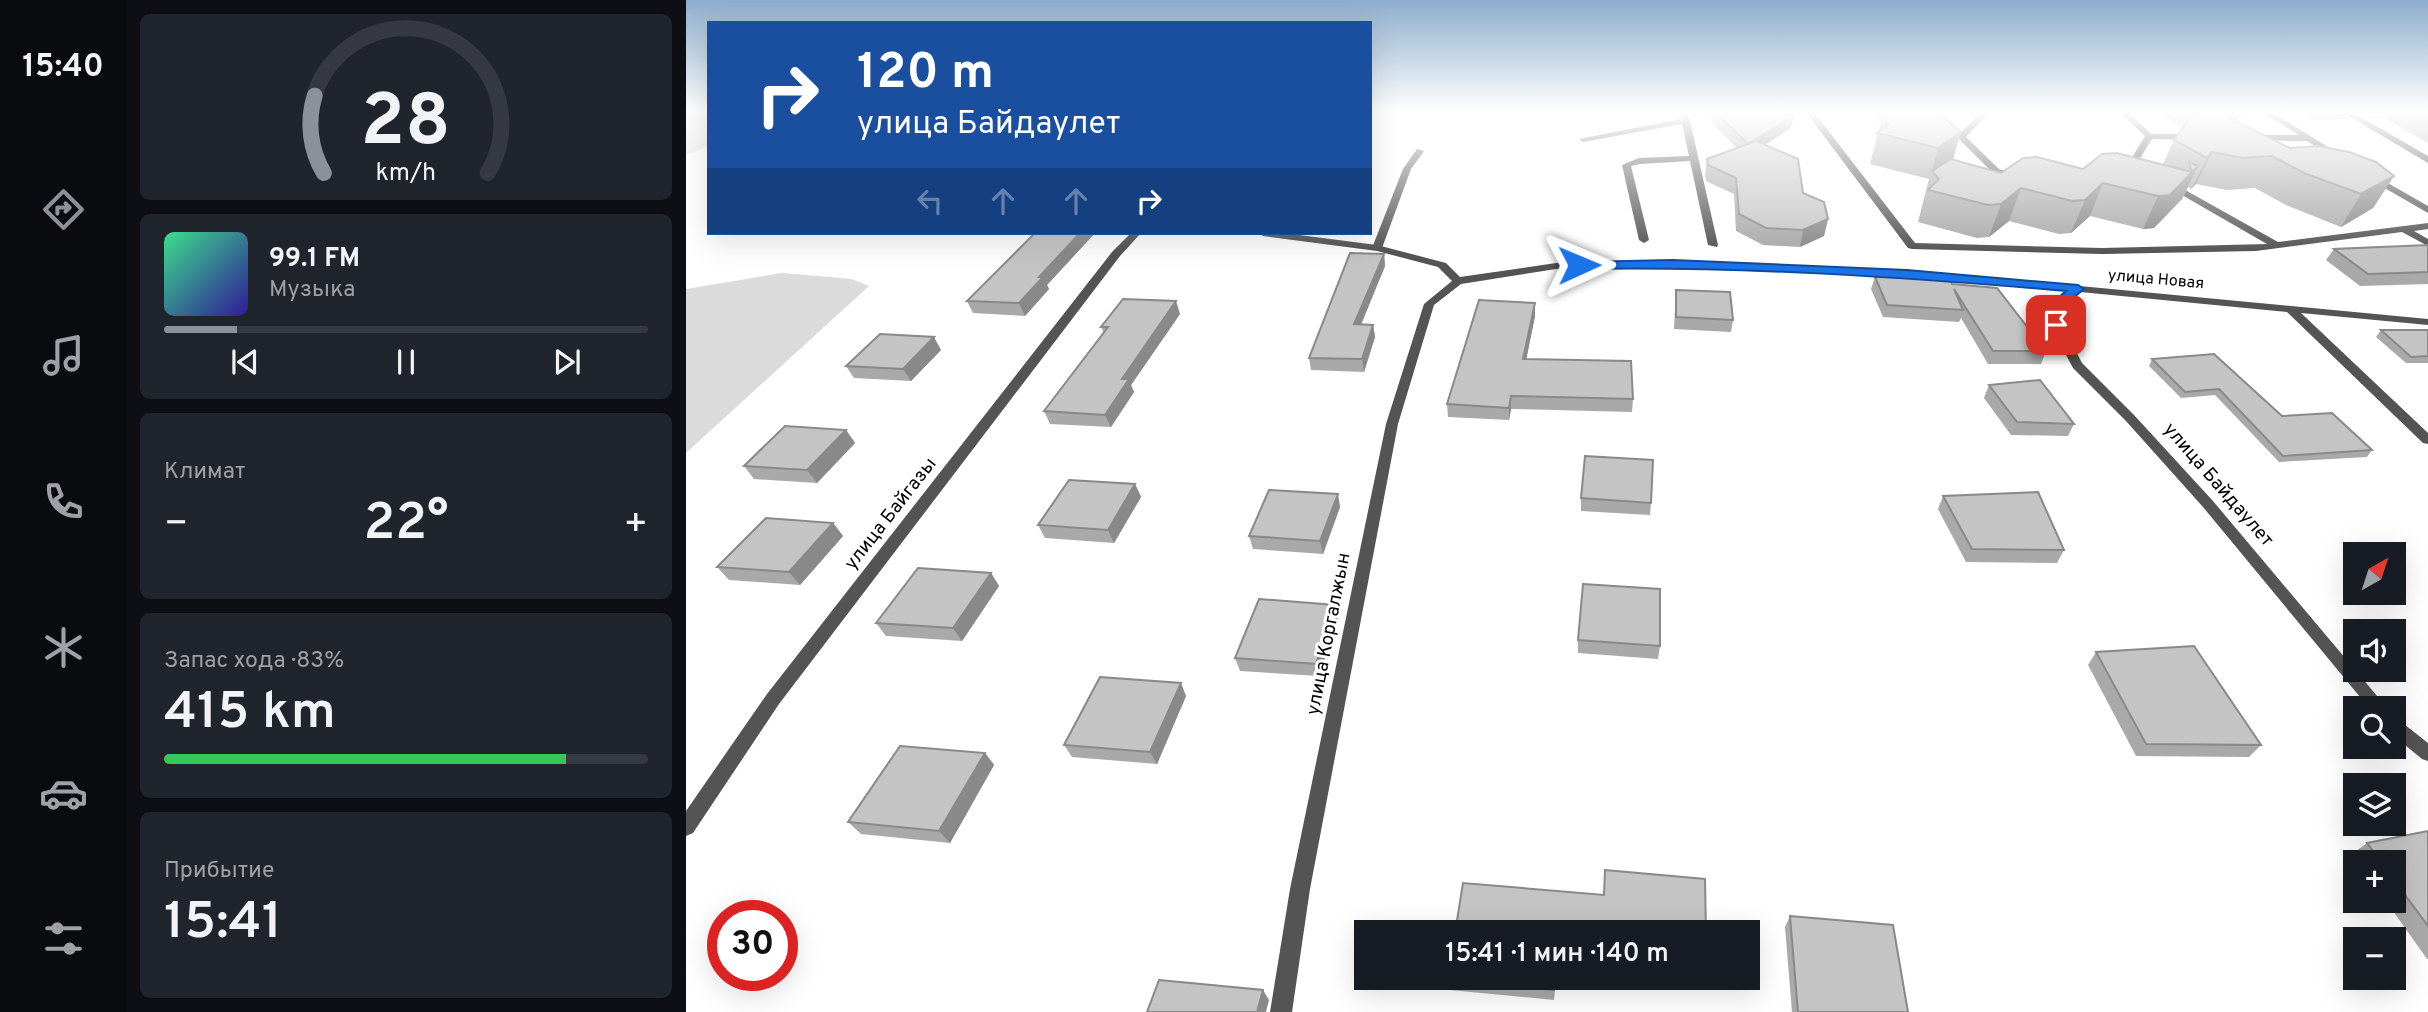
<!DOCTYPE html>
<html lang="ru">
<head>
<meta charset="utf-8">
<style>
  :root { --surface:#171b24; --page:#20242c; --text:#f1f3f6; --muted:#9ea1a6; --line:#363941; --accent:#8c9099 }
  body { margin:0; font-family:Overpass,sans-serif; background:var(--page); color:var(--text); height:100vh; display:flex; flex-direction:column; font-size:26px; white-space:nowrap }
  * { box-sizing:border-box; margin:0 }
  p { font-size:23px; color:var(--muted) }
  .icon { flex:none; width:38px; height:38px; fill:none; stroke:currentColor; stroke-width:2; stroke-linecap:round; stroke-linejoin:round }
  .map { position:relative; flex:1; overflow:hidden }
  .panel { display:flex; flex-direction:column; gap:14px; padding:14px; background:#0d0f14; width:560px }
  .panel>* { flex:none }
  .guide { position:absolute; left:21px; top:21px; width:665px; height:214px; border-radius:0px; box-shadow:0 7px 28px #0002; background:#1a4fa0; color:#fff; overflow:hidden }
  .needle { width:46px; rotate:39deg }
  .controls { position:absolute; left:1657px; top:542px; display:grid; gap:14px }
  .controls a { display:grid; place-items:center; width:63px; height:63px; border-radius:0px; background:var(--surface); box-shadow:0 7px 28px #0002; font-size:35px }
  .speed { position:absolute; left:21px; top:900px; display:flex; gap:14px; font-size:35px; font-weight:700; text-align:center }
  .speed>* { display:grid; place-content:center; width:91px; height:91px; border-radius:50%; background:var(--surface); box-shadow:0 7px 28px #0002; line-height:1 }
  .speed .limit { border:10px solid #d22; background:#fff; color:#111 }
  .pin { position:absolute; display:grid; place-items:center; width:60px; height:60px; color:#fff; margin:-30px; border-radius:14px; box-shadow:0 4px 10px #0006 }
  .me { position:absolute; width:77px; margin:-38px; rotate:89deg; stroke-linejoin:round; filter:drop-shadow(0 0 5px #0008) }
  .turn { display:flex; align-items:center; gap:24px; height:147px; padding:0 35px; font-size:32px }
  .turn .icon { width:91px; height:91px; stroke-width:2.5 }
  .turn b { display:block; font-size:49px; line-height:60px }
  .lanes { display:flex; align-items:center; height:66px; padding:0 35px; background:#0003; justify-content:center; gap:35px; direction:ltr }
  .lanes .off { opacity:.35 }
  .big { font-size:52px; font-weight:600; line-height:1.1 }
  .panel .tile { flex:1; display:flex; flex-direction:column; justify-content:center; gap:10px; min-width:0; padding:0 24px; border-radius:10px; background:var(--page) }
  .panel .dial { align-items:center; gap:0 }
  .dial svg { height:182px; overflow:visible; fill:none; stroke:var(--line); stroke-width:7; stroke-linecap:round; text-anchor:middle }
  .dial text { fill:var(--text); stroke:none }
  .song { display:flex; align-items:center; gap:21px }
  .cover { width:84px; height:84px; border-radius:10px; background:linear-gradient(135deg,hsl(150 70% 55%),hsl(250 70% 35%)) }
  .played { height:7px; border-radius:4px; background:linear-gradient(90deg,var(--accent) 15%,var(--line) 15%) }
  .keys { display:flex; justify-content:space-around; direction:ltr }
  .heat { display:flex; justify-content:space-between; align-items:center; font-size:38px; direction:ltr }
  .charge { height:10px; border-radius:5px; background:linear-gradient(90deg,#34c759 83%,var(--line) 0) }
  .trip { position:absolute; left:668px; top:920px; width:406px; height:70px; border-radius:0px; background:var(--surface); box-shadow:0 7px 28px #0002; font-weight:600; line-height:70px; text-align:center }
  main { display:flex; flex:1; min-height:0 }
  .tabs { display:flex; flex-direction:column; width:126px; justify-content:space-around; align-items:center; background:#090b0e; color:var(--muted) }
  .tabs .icon { width:49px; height:49px }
  .tabs .active { color:var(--accent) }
  .tabs b { font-size:32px; color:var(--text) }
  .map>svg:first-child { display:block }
  .green { fill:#dbdbdb }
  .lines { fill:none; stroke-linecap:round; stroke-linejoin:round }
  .service { fill:#545454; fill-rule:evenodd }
  .minor { fill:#545454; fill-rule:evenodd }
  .tertiary { fill:#545454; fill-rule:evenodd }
  .wall { fill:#a9a9a9 }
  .shaded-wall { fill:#898989 }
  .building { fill:#c4c4c4; stroke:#898989; stroke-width:2 }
  .route { fill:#1a73e8; stroke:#114b97; stroke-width:2 }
  .labels { text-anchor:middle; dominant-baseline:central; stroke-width:6; stroke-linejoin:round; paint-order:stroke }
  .far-street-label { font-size:16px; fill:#000; stroke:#fff }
  .street-label { font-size:19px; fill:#000; stroke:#fff }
</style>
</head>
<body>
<main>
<nav class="tabs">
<b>15:40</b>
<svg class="icon active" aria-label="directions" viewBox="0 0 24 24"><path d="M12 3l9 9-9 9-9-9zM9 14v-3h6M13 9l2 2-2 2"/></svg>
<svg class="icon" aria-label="music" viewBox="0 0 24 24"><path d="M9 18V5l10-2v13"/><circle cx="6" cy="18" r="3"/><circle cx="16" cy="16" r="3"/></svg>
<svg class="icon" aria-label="phone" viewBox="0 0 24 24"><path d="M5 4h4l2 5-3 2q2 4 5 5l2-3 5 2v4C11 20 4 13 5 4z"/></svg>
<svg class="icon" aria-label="climate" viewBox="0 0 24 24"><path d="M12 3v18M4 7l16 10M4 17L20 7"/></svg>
<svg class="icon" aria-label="car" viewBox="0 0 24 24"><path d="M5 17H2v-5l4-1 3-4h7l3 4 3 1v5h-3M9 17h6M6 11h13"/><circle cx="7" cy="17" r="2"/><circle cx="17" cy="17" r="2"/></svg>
<svg class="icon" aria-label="filters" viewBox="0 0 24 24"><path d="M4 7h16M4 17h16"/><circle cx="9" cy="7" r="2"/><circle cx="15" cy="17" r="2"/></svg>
</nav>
<section class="panel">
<div class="tile dial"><svg viewBox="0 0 100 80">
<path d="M14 69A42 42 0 1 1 86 69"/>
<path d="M14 69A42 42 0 0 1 10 35" stroke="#8c9099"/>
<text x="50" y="56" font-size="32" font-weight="700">28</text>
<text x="50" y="72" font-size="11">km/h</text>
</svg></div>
<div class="tile">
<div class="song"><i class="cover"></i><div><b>99.1 FM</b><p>Музыка</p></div></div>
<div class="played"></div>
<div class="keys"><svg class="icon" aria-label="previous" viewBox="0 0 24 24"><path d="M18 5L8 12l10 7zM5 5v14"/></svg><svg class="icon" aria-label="pause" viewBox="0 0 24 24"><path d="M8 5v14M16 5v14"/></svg><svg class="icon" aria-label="next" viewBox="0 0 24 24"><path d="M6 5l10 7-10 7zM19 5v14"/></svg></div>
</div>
<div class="tile"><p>Климат</p>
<div class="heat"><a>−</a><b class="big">22°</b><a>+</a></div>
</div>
<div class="tile"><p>Запас хода · 83%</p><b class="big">415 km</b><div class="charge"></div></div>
<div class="tile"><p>Прибытие</p><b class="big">15:41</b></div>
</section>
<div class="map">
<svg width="1742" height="1012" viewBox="0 0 1742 1012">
  <rect width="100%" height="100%" fill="#fff"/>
  <g class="green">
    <path d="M0,111H23V146L0,155Z"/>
    <path d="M96,273L166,279L183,286L0,453V289Z"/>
  </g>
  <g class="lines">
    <g class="service">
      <path d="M993,111H1001L1004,121L1032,245L1031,247L1022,245L1004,161L954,164L945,166L963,240L958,243L953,240L936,165L953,158L1003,156L996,124L897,142L893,139L995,119Z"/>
      <path d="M1119,111H1127L1229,243L1416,248L1581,244L1482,187L1480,185L1485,182L1592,242L1742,223V229L1728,231L1742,239V246L1716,232L1570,251L1416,254L1226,249L1222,248Z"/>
      <path d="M1180,111H1194L1220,120L1216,122Z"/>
      <path d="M1296,111H1305L1280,137L1314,170H1328V174L1309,175L1271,137Z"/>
      <path d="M1432,111H1441L1465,134H1510L1514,137L1510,140L1466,139L1450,165L1433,166V162L1444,161L1459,136Z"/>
      <path d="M1574,111H1584L1658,157L1651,159L1621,141L1563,140V136L1566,135H1613Z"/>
      <path d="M731,149L738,151L725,169L696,248L687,250L686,248L717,169Z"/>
      <path d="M1686,174L1742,206V213L1683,179L1682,177Z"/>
    </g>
    <g class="minor">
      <path d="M445,233H455L434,256L93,704L7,833L0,836V811L81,694L426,252Z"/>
      <path d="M572,233H598L691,245L760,263L774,277L870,263L987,261L1247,272L1742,319V325L1615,313L1742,433V444L1737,443L1601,312L1394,292L1377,304L1376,325L1396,363L1448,415L1527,501L1702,709H1684L1517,507L1440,421L1387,368L1364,325L1367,303L1382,291L1247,278L987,267L870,269L775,284L748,305L712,424L624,889L606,1012H584L604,889L700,424L738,304L766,281L752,267L691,251L577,236Z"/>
      <path d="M1708,719L1714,721L1742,743V761L1736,759L1708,736Z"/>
    </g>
    <path class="tertiary" d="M1654,111H1664L1742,156V163Z"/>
  </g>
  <g class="wall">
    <path d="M1024,111H1106L1105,128L1079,145L1117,193L1142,219L1138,236L1114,247L1077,245L1050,231L1048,194L1020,181L1019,175L1021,159L1051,148L1027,124Z"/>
    <path d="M1208,111L1267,160L1315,173L1477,164L1488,140L1497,128L1479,116L1481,111H1559L1550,121L1604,148L1708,176L1687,208L1655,227L1600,205L1569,188L1541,190L1510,184L1505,189L1502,187L1496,199L1468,228L1457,229L1404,216L1385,233L1373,234L1323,221L1303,237L1291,238L1232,222L1243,179L1184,164L1196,117Z"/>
    <path d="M1612,111H1667L1662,119L1626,120Z"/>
    <path d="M1670,111H1742V143L1698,118H1682Z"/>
    <path d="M349,233H409L361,285L363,289L339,316L287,313L281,301Z"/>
    <path d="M1742,245V284L1674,286L1640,260L1648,249Z"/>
    <path d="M698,254L699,266L675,324L687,325L689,337L678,372L625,370L623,358Z"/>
    <path d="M1189,277L1266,284L1360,351L1355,364H1302L1275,318L1273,322L1197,317L1185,289Z"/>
    <path d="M990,290L1047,320L1045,332L988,329Z"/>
    <path d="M849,303V316L840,359L947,399L946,412L825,409L823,420L762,417L761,404Z"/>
    <path d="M494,314L445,385L448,392L425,427L364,424L358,411L418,333L415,327Z"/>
    <path d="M1695,330H1742V363H1720L1690,337Z"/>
    <path d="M255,350L225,381L168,378L160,366Z"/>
    <path d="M1466,359L1596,416L1686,450L1681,457L1593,462L1529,395L1495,398L1463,366Z"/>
    <path d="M1303,385L1388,424L1382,436L1325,435L1298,398Z"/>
    <path d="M160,430L169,443L131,483L68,479L58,466Z"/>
    <path d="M449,484L455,497L428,543L359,538L352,525Z"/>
    <path d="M1257,496L1378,550L1371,563L1280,562L1252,509Z"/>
    <path d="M895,498L965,503L964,515L895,511Z"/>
    <path d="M654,507L637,554L567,549L563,536Z"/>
    <path d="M147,523L157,536L114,585L43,580L31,567Z"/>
    <path d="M305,573L313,586L276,641L200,636L190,623Z"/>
    <path d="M649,605L652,618L633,676L554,671L549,658Z"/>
    <path d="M892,640L974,646L972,659L892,653Z"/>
    <path d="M1410,652L1575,745L1563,757L1450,756L1402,665Z"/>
    <path d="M500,696L471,764L386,757L378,745Z"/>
    <path d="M299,753L308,765L264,843L175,834L162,822Z"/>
    <path d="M1742,831V959H1741L1700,901H1708V863H1672L1666,854L1681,843Z"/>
    <path d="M1104,916L1222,1012H1106L1099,927Z"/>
    <path d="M762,978H870L868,1000L764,990Z"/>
    <path d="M941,978H1021L1018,986Z"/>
  </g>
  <g class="shaded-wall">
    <path d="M1549,111H1559L1538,132L1548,112Z"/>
    <path d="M1108,115L1105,128L1060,157L1062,144Z"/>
    <path d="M1275,132L1266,163L1246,171L1252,148Z"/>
    <path d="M1526,152L1510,184L1505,189L1521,158Z"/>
    <path d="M1512,166L1496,199L1468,228L1457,229L1472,196Z"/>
    <path d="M1708,176L1687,208L1655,227L1675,194Z"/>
    <path d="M1417,183L1404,216L1385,233L1399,200Z"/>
    <path d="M1335,188L1323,221L1303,237L1315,204Z"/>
    <path d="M1142,219L1138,236L1114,247L1117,230Z"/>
    <path d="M394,233H409L361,285L363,289L339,316L333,303L353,277Z"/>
    <path d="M698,254L699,266L670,337L668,324Z"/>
    <path d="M490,301L494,314L445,385L448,392L425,427L419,415L436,379Z"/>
    <path d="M849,303V316L838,371L837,359Z"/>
    <path d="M687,325L689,337L678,372L676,359Z"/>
    <path d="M248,337L255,350L225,381L217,369Z"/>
    <path d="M825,396V409L823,420V408Z"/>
    <path d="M160,430L169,443L131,483L121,470Z"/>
    <path d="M449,484L455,497L428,543L422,530Z"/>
    <path d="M652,494L654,507L637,554L634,541Z"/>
    <path d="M147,523L157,536L114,585L103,572Z"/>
    <path d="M305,573L313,586L276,641L267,628Z"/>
    <path d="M649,605L652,618L633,676L630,664Z"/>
    <path d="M495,683L500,696L471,764L464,752Z"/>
    <path d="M299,753L308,765L264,843L253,831Z"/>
    <path d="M577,990L583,1000L580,1012H571Z"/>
  </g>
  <g class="building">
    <path d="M1028,111H1106L1108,115L1062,144Z"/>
    <path d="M1208,111H1250L1275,132L1252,148L1191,133L1202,124L1196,117Z"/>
    <path d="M1549,111L1548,112L1510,111Z"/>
    <path d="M1732,111H1742V117Z"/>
    <path d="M1509,112H1543L1539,116L1604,148L1632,146L1663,152L1690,162L1708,176L1675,194L1618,173L1586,156L1557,158L1526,152L1521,158L1488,140Z"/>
    <path d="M1070,141L1112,159L1117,193L1138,202L1142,219L1117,230L1080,228L1053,214L1050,178L1022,165L1021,159Z"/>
    <path d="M1431,153L1506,172L1503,162L1512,166L1484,195L1472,196L1417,183L1399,200L1386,201L1335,188L1315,204L1302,205L1242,190L1253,179L1246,171L1265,159L1315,173L1337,158L1351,157L1397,169L1416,154Z"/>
    <path d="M349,233H394L353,277H357L333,303L281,301Z"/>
    <path d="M1742,245V272L1682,274L1648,249Z"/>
    <path d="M664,253L698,254L668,324L687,325L676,359L623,358Z"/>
    <path d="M1189,277L1264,279L1266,284L1311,288L1360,351H1307L1268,289L1277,310L1201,305Z"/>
    <path d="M990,290L1044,292L1047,320L990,317Z"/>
    <path d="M437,299L490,301L436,379H443L419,415L358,411L422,327H415Z"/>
    <path d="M793,300L849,303L837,359L945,361L947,399L825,396L823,408L761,404Z"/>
    <path d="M1695,330H1742V356L1725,357Z"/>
    <path d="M194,334L248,337L217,369L160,366Z"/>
    <path d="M1528,354L1596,416L1646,413L1686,450L1597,456L1533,389L1499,392L1466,359Z"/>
    <path d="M1354,380L1388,424L1331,422L1303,385Z"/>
    <path d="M99,426L160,430L121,470L58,466Z"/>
    <path d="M899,456L967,460L965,503L895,498Z"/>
    <path d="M383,480L449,484L422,530L352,525Z"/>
    <path d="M583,490L652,494L634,541L563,536Z"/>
    <path d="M1352,492L1378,550L1286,549L1257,496Z"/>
    <path d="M80,518L147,523L103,572L31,567Z"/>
    <path d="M232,568L305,573L267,628L190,623Z"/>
    <path d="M897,584L974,589V646L892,640Z"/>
    <path d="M573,599L649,605L630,664L549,658Z"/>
    <path d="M1508,646L1575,745L1460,744L1410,652Z"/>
    <path d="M414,677L495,683L464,752L378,745Z"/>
    <path d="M214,746L299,753L253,831L162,822Z"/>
    <path d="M1742,831V926L1708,880V863H1696L1681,843Z"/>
    <path d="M919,870L1019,879L1020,933H769L777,883L918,895Z"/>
    <path d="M1104,916L1207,925L1222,1012H1112Z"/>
    <path d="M762,978H869L868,990L761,980Z"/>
    <path d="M473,980L577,990L571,1012H461Z"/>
  </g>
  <linearGradient id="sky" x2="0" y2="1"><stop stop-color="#8cadcc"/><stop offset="0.44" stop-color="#fff"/><stop offset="1" stop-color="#fff" stop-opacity="0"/></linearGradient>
  <rect width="1742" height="253" fill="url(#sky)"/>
  <path class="route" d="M987,260L1221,270L1392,285L1398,289L1378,305L1376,325L1370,329L1364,325L1366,303L1380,291C1218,277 1056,266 893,269L887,265L893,262Z"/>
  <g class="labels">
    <g class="far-street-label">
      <text transform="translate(1470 280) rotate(5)">улица Новая</text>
    </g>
    <g class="street-label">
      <text transform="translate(1532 485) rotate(49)">улица Байдаулет</text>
      <text transform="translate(205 514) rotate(-52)">улица Байгазы</text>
      <text transform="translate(643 634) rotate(-79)">улица Коргалжын</text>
    </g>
  </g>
</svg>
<div class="controls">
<a><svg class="needle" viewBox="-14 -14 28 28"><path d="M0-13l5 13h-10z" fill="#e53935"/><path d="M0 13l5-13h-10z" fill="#9ea1a6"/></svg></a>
<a><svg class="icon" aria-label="sound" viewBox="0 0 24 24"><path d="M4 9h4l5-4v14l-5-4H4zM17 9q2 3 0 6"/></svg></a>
<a><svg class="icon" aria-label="search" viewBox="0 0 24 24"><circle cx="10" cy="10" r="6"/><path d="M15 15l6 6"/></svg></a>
<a><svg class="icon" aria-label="layers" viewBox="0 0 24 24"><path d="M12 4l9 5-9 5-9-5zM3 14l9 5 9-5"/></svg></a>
<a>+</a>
<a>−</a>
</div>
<div class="speed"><div class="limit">30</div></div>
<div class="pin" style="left:1370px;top:325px;background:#d93025"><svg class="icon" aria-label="arrive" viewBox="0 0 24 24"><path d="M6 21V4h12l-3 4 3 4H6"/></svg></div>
<svg class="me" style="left:893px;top:265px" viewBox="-20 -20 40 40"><path d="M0-17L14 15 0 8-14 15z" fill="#1a73e8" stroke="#fff" stroke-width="4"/></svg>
<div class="trip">15:41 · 1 мин · 140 m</div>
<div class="guide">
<div class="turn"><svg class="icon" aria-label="right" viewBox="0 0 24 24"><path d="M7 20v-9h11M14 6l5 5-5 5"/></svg><div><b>120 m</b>улица Байдаулет</div></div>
<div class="lanes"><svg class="icon off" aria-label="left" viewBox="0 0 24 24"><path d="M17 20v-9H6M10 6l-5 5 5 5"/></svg><svg class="icon off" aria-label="ahead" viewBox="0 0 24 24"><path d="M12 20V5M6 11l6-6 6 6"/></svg><svg class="icon off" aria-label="ahead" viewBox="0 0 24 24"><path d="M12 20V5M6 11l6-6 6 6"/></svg><svg class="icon" aria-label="right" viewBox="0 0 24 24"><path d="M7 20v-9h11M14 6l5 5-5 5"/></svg></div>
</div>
</div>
</main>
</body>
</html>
